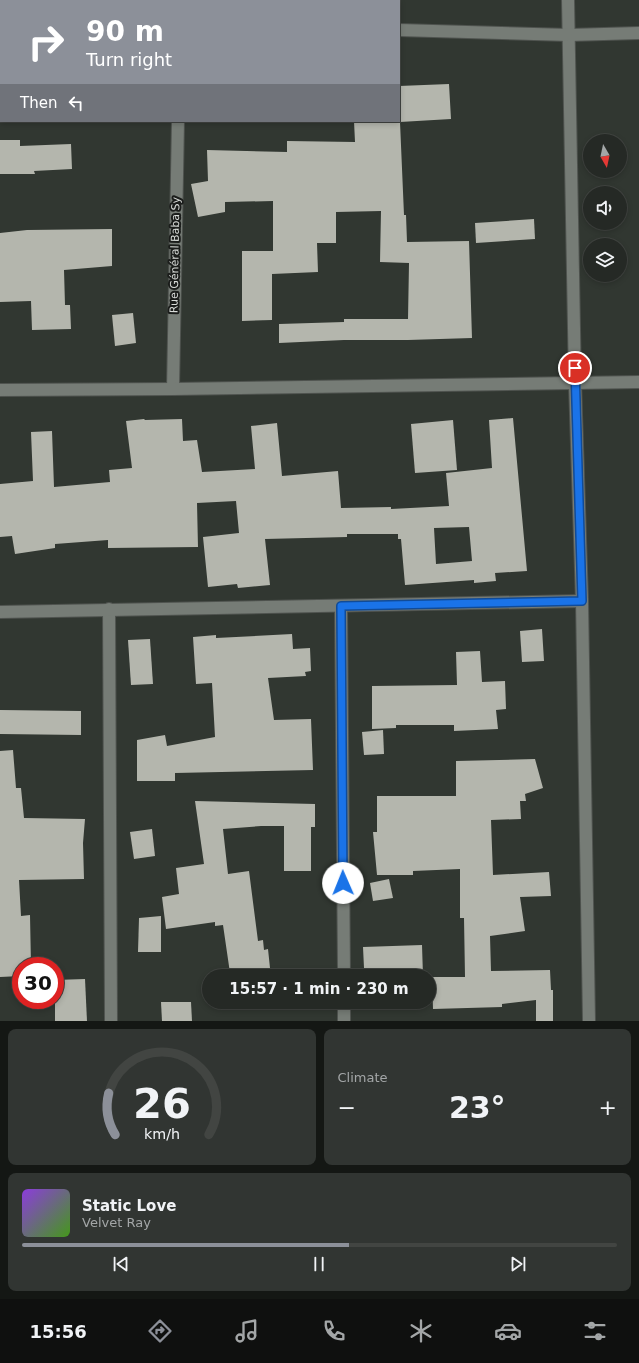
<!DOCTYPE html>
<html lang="en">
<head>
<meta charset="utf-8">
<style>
  :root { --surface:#252925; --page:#313532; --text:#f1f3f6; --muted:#a3a6a7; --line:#424542; --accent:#8c9099 }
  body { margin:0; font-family:"DejaVu Sans",sans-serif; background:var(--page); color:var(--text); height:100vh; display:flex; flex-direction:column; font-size:15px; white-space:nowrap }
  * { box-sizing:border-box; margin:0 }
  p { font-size:13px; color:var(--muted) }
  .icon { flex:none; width:22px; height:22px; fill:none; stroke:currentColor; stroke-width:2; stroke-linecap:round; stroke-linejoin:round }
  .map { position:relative; height:1021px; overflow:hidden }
  .panel { display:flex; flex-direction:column; gap:8px; padding:8px; background:#141714; flex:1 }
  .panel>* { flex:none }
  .guide { position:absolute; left:0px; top:0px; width:400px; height:122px; box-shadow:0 2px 6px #0003,0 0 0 1px var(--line); background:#8c9099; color:#fff; overflow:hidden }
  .needle { width:26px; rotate:171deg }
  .fabs { position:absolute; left:583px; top:134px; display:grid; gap:8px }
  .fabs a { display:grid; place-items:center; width:44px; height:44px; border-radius:50%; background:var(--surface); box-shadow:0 2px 6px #0003,0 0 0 1px var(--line); font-size:20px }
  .speed { position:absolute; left:12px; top:957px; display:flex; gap:8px; font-size:20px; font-weight:700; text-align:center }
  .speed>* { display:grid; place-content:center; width:52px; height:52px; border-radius:50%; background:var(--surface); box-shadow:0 2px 6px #0003,0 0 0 1px var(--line); line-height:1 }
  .speed .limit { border:6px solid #d22; background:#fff; color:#111 }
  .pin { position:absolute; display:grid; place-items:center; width:34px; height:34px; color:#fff; margin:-17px; border:2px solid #fff; border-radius:50%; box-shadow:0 1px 4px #0007 }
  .me { position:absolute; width:44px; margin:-22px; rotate:359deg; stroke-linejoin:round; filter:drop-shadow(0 0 3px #0008) }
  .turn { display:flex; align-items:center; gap:14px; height:84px; padding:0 20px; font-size:18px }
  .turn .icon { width:52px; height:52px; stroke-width:2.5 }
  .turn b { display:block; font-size:28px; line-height:34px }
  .then { display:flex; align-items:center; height:38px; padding:0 20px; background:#0003; gap:8px; font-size:15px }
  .big { font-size:30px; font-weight:700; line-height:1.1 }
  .panel .widget { flex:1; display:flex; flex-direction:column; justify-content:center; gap:6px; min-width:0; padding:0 14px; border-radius:8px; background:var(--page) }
  .panel .dial { align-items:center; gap:0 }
  .dial svg { height:104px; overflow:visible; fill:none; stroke:var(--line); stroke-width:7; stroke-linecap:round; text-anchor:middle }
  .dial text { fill:var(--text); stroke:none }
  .song { display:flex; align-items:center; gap:12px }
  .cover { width:48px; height:48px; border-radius:6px; background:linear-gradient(135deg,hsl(270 70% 55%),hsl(100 70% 35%)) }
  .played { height:4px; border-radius:2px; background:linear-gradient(90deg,var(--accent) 55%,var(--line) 55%) }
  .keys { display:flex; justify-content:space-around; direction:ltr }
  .heat { display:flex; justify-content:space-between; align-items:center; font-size:22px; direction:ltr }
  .panel .tiles { flex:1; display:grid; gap:8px; grid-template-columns:1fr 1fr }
  .widget:last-child { grid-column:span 2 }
  .trip { position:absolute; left:202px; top:969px; width:234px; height:40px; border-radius:20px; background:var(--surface); box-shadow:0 2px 6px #0003,0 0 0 1px var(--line); font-weight:700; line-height:40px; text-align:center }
  .tabs { display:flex; height:64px; justify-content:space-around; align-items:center; background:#0f100f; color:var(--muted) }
  .tabs .icon { width:28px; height:28px }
  .tabs .current { color:var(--accent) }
  .tabs b { font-size:18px; color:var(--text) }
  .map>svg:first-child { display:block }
  .building { fill:#b4b6ad; fill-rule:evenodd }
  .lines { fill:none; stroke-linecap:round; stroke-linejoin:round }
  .minor-casing { stroke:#4f534f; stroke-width:14 }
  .minor { stroke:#767c76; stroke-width:12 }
  .route-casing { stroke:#114b97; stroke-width:10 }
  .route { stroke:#1a73e8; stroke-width:7 }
  .labels { text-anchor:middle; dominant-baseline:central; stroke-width:4; stroke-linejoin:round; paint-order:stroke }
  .street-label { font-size:11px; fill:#d9dcd9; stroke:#1b1d1b }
</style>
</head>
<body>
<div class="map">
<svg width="639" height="1021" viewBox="0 0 639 1021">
  <rect width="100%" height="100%" fill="#313731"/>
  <g class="building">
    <path d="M449,84L451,119L400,122L404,215H406L407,242L469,241L472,338L408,340H344L279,343V324L344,322V319H408L409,263L380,262L381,211L336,212V243H317L318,272L272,274V320L242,321V251H273V201L225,202V212L198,217L191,184L208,181L207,150L287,152V141L355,142L354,121H399V86Z"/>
    <path d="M0,140H20V146L71,144L72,169L34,171L35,174H0Z"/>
    <path d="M534,219L535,239L476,243L475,223Z"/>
    <path d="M112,229V266L64,270L65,305H70L71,329L32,330L31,301L0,302V233L27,230Z"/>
    <path d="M133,313L136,343L115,346L112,315Z"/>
    <path d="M513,418L527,571L495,573L496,581L474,583V580L405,585L401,539H398V534H347V537L265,539L270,585L238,588L237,584L208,587L203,537L239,533L236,501L197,503L198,547L108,548V540L55,544V548L15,554L12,536L0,537V484L33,481L31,432L52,431L54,487L110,482L109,470L132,468L126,421L144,419L145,420L182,419L183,441L197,440L202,472L255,469L251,426L277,423L282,476L338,471L341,508L391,507V509L449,506L446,473L492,468L489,420ZM469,527L472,561L436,564L434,528Z"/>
    <path d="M453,420L457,470L415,473L411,424Z"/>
    <path d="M542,629L544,661L522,662L520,631Z"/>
    <path d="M292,634L293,649L310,648L311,671L305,672L306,676L268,678L274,720L311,719L313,770L175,773V781H137V740L165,735L167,746L215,737L212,683L196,684L193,637L216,635V638Z"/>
    <path d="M150,639L153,684L131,685L128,640Z"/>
    <path d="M480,651L482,682L505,681L506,709L496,710L498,729L454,731V725H396V728L372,729V686L457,685L456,652Z"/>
    <path d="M0,710L81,711V735L0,734Z"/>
    <path d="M383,730L384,754L364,755L362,732Z"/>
    <path d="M13,750L16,788H21L24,818L85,819L83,843L84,879L19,880L21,916L30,915L31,966H21V976L0,977V751Z"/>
    <path d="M535,759L543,788L525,794L526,801H520L521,819L491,820L493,875L549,872L551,896L520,897L525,931L490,936L491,971L550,970L551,990H553V1021H536V1000L502,1004V1007L433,1009L432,977H465L464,918H460V869L413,871V875H377L373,832H377V796H456V761Z"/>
    <path d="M195,801L315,804V827H311V871H284V826H261L223,829L228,874L249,871L258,941L263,940L264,950L268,949L270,968L230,973L223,925L215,926V922L166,929L162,897L179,894L176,868L204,864Z"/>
    <path d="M152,829L155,856L134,859L130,832Z"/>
    <path d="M389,879L393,898L373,901L370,883Z"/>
    <path d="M161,916V952H138L139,918Z"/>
    <path d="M422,945L423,976H372L371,968H364L363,947Z"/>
    <path d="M85,979L87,1021H55V980Z"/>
    <path d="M161,1002H191L192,1021H162Z"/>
  </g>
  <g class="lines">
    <g class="minor-casing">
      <g id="minor">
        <path d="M179,0V1"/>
        <path d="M568,0L575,383L582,601L589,1021"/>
        <path d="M0,21H1"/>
        <path d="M399,30L569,35L639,33"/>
        <path d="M173,389L178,121"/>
        <path d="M0,390L173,389L639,382"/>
        <path d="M341,606L344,976"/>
        <path d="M109,609L111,1021"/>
        <path d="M0,612L582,601"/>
        <path d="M344,1002V1021"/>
      </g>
    </g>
    <use href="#minor" class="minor"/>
  </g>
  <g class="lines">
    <g class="route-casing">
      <path id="route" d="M343,883L341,606L582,601L575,368"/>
    </g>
    <use href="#route" class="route"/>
  </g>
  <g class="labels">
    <g class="street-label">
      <text transform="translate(175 255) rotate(-89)">Rue Général Baba Sy</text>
    </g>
  </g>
</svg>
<div class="fabs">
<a><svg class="needle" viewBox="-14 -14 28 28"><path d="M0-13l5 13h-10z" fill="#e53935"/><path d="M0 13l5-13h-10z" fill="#a3a6a7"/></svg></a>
<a><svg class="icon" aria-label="sound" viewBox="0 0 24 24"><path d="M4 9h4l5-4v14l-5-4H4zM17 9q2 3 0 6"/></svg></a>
<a><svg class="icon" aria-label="layers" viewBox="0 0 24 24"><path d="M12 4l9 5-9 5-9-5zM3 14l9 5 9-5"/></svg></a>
</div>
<div class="speed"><div class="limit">30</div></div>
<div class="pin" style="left:575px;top:368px;background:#d93025"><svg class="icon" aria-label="arrive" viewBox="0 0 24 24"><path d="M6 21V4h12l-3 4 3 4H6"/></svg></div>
<svg class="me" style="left:343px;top:883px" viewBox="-20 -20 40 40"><circle r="19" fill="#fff"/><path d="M0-13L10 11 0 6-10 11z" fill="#1a73e8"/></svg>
<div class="trip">15:57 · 1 min · 230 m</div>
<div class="guide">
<div class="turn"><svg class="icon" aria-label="right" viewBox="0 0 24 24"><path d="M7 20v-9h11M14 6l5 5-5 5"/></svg><div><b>90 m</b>Turn right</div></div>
<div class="then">Then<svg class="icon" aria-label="left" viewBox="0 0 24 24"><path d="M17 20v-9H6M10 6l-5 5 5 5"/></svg></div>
</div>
</div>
<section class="panel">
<div class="tiles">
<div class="widget dial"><svg viewBox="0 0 100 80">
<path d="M14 69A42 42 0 1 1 86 69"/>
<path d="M14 69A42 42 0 0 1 9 37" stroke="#8c9099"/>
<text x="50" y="56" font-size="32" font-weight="700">26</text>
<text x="50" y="72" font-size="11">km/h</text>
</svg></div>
<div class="widget"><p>Climate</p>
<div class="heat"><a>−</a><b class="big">23°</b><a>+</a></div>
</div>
<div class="widget">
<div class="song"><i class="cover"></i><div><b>Static Love</b><p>Velvet Ray</p></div></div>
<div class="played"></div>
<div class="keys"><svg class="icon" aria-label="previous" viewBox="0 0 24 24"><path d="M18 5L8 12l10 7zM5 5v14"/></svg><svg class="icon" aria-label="pause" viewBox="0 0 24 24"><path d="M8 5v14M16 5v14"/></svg><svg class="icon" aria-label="next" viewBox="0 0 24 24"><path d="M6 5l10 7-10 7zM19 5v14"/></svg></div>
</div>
</div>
</section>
<nav class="tabs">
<b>15:56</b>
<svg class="icon current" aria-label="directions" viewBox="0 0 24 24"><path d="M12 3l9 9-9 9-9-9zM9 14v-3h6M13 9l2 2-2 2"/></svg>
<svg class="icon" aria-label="music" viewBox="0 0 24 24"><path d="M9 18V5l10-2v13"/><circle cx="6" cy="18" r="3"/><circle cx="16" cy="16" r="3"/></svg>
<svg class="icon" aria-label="phone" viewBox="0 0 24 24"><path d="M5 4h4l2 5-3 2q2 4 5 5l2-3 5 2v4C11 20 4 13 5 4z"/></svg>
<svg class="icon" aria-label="climate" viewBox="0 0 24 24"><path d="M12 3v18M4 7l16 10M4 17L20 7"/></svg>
<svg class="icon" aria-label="car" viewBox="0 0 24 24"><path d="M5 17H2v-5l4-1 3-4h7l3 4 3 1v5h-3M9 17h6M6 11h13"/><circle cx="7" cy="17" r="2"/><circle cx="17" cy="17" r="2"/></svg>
<svg class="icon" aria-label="filters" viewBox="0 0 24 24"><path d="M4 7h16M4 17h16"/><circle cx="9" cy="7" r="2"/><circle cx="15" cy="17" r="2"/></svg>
</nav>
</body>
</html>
